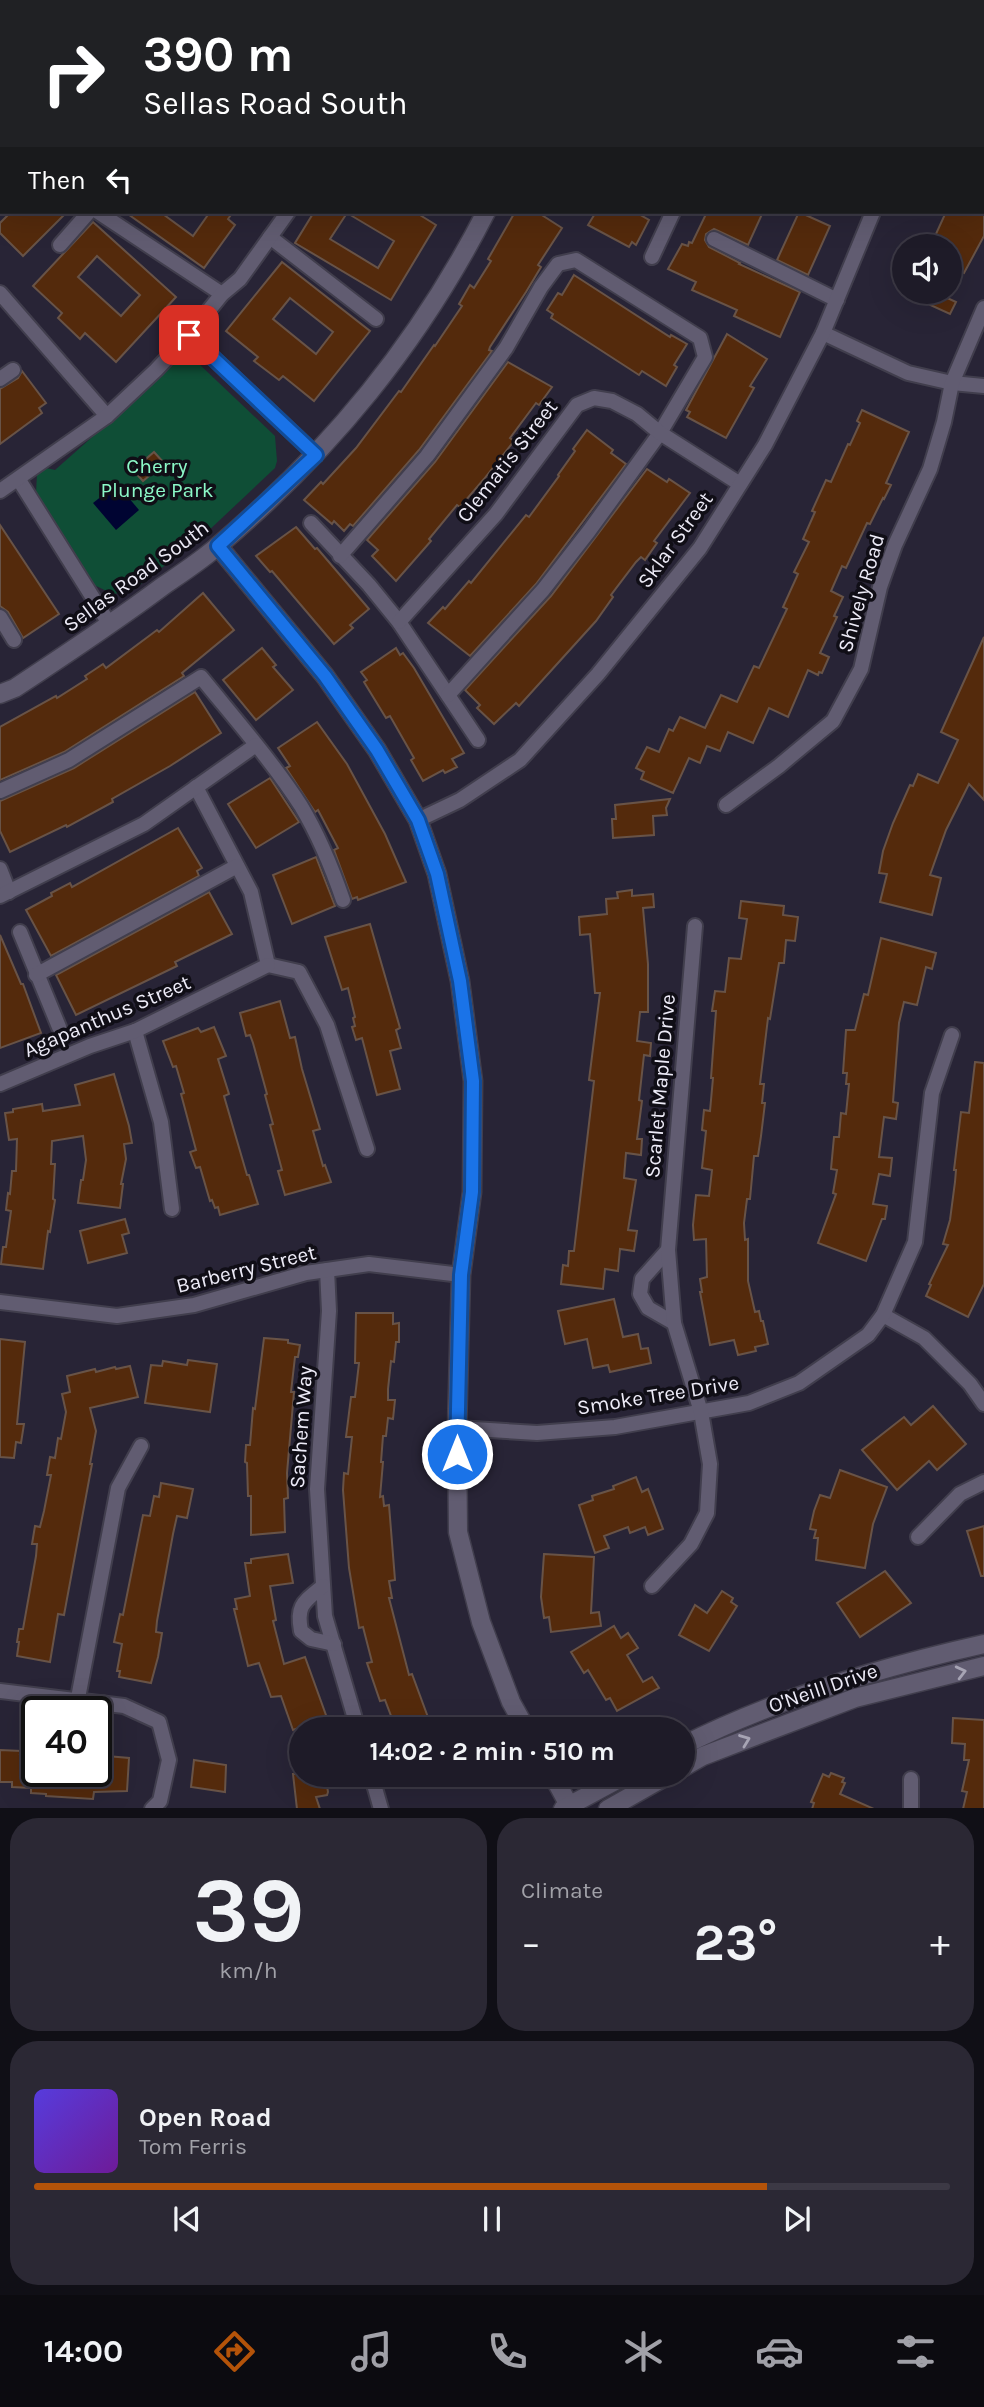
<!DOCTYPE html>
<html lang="en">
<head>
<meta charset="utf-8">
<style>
  :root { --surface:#1e1b28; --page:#2b2834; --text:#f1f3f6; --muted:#a1a1a8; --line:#3c3945; --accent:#b45309 }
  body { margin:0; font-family:Karla,sans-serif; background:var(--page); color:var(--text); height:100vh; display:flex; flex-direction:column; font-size:26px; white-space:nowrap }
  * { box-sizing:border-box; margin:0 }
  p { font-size:23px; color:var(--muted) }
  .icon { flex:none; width:38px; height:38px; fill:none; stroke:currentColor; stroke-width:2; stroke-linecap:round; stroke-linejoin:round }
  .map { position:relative; height:1808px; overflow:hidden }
  .drawer { display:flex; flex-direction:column; gap:10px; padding:10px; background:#100f16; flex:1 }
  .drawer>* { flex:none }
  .top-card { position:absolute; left:0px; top:0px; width:985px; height:214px; box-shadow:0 7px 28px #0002,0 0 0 2px var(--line); background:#202124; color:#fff; overflow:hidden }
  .buttons { position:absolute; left:892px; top:234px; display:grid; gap:14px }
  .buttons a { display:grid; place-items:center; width:70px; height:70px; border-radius:50%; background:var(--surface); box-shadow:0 7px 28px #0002,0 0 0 2px var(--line); font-size:35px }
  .speed { position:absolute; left:21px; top:1696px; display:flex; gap:14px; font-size:35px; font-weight:700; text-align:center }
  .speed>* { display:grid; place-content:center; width:91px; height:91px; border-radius:50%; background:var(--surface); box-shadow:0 7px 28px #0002,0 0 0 2px var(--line); line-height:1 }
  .speed .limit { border:4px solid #111; border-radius:10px; background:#fff; color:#111 }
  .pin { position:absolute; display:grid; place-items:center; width:60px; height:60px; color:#fff; margin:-30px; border-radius:14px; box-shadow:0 4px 10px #0006 }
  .me { position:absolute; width:77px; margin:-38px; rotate:0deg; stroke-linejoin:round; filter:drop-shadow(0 0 5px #0008) }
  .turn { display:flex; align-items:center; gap:24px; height:147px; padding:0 28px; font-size:32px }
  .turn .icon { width:91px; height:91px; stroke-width:2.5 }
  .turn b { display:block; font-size:49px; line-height:60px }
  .then { display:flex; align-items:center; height:66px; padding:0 28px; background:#0003; gap:14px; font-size:26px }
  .big { font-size:52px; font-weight:700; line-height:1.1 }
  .drawer .tile { flex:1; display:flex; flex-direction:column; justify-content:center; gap:10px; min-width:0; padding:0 24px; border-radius:28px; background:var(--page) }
  .drawer .dial { align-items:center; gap:0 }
  .dial b { font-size:91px; line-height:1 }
  .song { display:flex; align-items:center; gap:21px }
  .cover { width:84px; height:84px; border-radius:10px; background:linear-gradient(135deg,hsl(250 70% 55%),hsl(280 70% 35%)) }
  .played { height:7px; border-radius:4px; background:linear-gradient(90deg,var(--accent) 80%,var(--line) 80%) }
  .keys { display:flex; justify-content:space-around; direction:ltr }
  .heat { display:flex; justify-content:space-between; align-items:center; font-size:38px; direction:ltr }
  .drawer .tiles { flex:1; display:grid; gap:10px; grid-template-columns:1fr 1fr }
  .tile:last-child { grid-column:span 2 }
  .trip { position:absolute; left:289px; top:1717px; width:406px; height:70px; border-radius:35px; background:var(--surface); box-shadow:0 7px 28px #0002,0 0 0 2px var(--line); font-weight:700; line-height:70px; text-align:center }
  .dock { display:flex; height:112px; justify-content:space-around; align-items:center; background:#0c0b10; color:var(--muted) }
  .dock .icon { width:49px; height:49px }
  .dock .active { color:var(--accent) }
  .dock b { font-size:32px; color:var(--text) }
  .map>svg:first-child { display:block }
  .green { fill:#0f4e36 }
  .water { fill:#000432 }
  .building { fill:#542a0c; stroke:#685347; stroke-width:2; fill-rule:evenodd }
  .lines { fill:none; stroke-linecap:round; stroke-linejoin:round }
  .street-casing { stroke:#413e4d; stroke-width:18 }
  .secondary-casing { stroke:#413e4d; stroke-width:21 }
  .street { stroke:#615c71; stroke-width:14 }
  .secondary { stroke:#615c71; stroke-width:18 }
  .oneway { stroke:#a7a4b4 }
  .route-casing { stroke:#114b97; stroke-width:18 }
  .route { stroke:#1a73e8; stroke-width:12 }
  .labels { text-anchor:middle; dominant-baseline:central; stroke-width:7; stroke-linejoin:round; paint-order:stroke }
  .street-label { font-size:21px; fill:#edebf7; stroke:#100e16 }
  .park-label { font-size:21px; fill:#8cf9c8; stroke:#100e16 }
</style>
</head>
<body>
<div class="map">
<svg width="984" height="1809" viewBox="0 0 984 1809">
  <rect width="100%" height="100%" fill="#282436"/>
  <path class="green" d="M183,360L198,363L275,436L277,461L275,468L205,534L132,591L113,594L94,585L36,493L37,474L46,468L55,470L161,376L168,365Z"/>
  <path class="water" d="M117,484L139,510L116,530L93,503Z"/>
  <g class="building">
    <path d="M11,212H67L23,256L0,233V223Z"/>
    <path d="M125,212H160L193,236L210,212H233L228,219L235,225L204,268Z"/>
    <path d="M314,212H415L436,225L391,300L295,243ZM347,213L394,241L378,268L330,239Z"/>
    <path d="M515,212H537L562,228L538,265L541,267L526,292L490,347L489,350L492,351L419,450L353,526L350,524L344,531L334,521L332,524L304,500L321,482L323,484L356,448L399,391L401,392L434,345L435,346L462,306L459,304L470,285L474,288L491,261L488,259Z"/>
    <path d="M596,212H635L649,220L636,245L632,242L629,247L588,225Z"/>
    <path d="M707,212H763L748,245L714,229L706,234L705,240L709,247L740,263L739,264L800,292L780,337L734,316L737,310L692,290L696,282L668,269L682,244L688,246L689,242L692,243Z"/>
    <path d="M799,212L830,226L808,275L777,260Z"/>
    <path d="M946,212H984V236L964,273L950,267V247H930Z"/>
    <path d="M93,222L176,297L116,362L85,333L80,339L58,318L62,313L33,286ZM97,256L140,295L121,316L78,277Z"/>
    <path d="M282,262L370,331L314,401L283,376L279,380L254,361L258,357L226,331ZM290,298L333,332L316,354L273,319Z"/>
    <path d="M574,275L670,337L671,335L687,344L674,365L677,367L666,386L642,371L639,375L551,318L553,314L547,310L558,293L562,295Z"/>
    <path d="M902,292H947L945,297L956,302L950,314Z"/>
    <path d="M727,334L767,359L750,386L754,388L726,438L687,417L690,412L686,410Z"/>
    <path d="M508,362L552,387L539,405L536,403L510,438L514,441L484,479L460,507L457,505L429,539L431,541L396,581L372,556L378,550L367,540L435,462Z"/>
    <path d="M22,371L46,403L39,408L42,413L0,444V389L18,378Z"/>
    <path d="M862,410L909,432L886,483L891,485L884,499L883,498L870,524L867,523L846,568L842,566L831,591L843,597L834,616L837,617L820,653L829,657L822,673L819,672L818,675L808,670L788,717L769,708L753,743L728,732L720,751L707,746L700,763L689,758L673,793L641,779L644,772L636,768L647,747L659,752L669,729L673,731L680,717L705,728L721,695L737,702L754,666L759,668L787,609L783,607L798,574L794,572L809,542L803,539L815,512L812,511L826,480L831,482L848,444L850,445L860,423L857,421Z"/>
    <path d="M587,430L613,450L611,453L626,464L536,584L470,656L428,623L443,607L445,609L469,581L471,583L526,515L529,517L559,476L558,475L575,451L573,449Z"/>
    <path d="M154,452L164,463L143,481L133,470Z"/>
    <path d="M647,469L667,482L669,479L690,493L654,541L657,543L645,560L641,557L636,562L611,595L613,597L596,621L519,706L516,703L494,724L477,708L480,705L465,690L551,596Z"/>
    <path d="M0,525L59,614L23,638L8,612L0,606Z"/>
    <path d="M296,527L315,549L317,548L369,609L350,625L353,628L334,644L272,571L270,572L256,556Z"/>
    <path d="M203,593L234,630L182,673L184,676L64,752L0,780V727L56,696L57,698L87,679L85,676L103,664L106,668L157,630L159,632Z"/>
    <path d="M984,637V800L969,784L946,830L930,875L941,878L932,915L880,902L887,874L879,873L883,851L893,823L910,785L913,786L918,774L938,783L958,740L941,732Z"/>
    <path d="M262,648L276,665L273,667L293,690L256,720L223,680Z"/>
    <path d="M396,648L400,655L403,653L414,668L464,753L452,759L457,767L445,773L443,770L423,781L411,760L414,758L390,716L386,718L364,682L367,680L361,672Z"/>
    <path d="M195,692L221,733L170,766L112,799L113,802L67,827L66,825L10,852L0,831V801L74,768Z"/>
    <path d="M317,722L347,764L385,834L406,882L358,900L357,897L352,899L334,850L338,848L318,810L315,812L286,768L290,766L278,748Z"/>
    <path d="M270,778L299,822L256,848L228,804Z"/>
    <path d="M670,799L666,808L667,815L653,816L654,835L613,838L612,819H616L615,805Z"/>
    <path d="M178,828L202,868L197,871L199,876L51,956L26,910L52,896L51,893L70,883L72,887Z"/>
    <path d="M316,857L335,906L292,924L273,875Z"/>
    <path d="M632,890V896L653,894L654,907L643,908L648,964V1012H640L637,1041L651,1043L650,1056L644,1055L639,1100L642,1101L637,1139H642L641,1155L626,1153L624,1178L636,1180L628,1230L637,1231L634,1251L620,1249L618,1271L605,1269L603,1289L561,1284L563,1265L568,1266L569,1251H574L594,1081L589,1080L600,993H595L590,934L580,935L579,917L607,914L606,899L618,898L617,892Z"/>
    <path d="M209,892L232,934L175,962L177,966L76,1015L56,975Z"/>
    <path d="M741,901L784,906L783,915L798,917L795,941L786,940L784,963H779L770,1019L768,1018L760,1084H764L762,1103H765L761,1136L758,1156H754L750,1199H747L744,1223L745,1240L748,1239V1281L755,1312L759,1311L761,1321H763L768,1344L755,1347L756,1351L738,1355L734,1340L710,1345L700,1292H702L700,1279L707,1277L706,1239L694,1240L693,1225L696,1195L709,1196L712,1170L702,1168L706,1131L702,1130L704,1110L710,1111L713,1078H711L716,1011H712L715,991L725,992L729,958L741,959L747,919L739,918Z"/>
    <path d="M370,924L400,1028L396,1030L401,1048L390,1051L400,1089L377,1095L362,1038L356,1040L352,1027L355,1026L353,1018L355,1017L348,988L342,990L325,937Z"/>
    <path d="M0,935L21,984H23L41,1033L0,1048Z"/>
    <path d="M881,938L936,953L932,969L926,967L917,1005L904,1002L899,1023L893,1102L898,1103L896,1119L884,1117L879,1157L892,1158L890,1176L879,1174L873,1204L887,1206L885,1219H882L866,1261L818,1243L836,1194L833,1193L837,1170L831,1169L834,1137H839L841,1113L846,1114L849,1084H846L847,1073H843L846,1030H855L864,994L868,995Z"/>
    <path d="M280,1001L290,1038L295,1037L302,1069L320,1129L313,1131L323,1166L325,1165L331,1182L285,1195L278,1171L282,1170L270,1125L273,1124L265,1095L267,1094L253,1043L250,1035L246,1036L240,1013Z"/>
    <path d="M214,1027L226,1056L218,1059L229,1094L224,1096L247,1175H249L258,1204L220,1215L218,1207L215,1208L212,1200L210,1201L200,1167L196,1168L190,1152L196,1150L181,1094L184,1093L176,1066L173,1067L163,1041L198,1028L201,1032Z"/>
    <path d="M975,1062L984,1063V1284L968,1317L926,1296L931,1285L929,1284L948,1245L943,1244L950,1220L955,1182L956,1170H954L961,1112L969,1113Z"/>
    <path d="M114,1074L129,1126L132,1143L124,1144L126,1159L121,1184H123L120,1208L78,1203L81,1180H83L86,1160L83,1136L52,1141L51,1164H55L53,1199L55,1200L50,1232L48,1231L43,1269L1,1264L3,1247H6L11,1211L6,1210L8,1193L10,1194L12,1171H16L17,1139L9,1140L5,1113L13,1112V1109L42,1104L43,1111L80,1105L75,1085Z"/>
    <path d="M125,1219L129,1233L122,1235L127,1253L88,1263L80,1231Z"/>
    <path d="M614,1299L623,1337L638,1334L641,1349L648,1348L651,1363L610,1372L608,1365L593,1368L587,1339L565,1344L558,1311Z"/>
    <path d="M356,1313H393V1324L399,1323V1342H396L394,1362L391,1361L388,1389V1400H395L393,1419L388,1418L386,1436H383L381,1462H383L380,1497L383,1496L384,1506L389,1505L395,1580L389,1581L392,1598H389L409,1675L412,1674L429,1720L427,1721L430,1729H396L385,1700L380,1701L367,1663L372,1662L363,1627L359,1628L349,1568L343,1490L344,1473L348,1474L352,1437H346L351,1397H355L359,1363H355Z"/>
    <path d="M264,1338L288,1340V1343L300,1345L298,1357H295L291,1392H294L287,1473L288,1498L284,1499L285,1532L251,1535V1496H248L247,1463L245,1462L246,1445H250L253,1408L255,1409Z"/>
    <path d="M0,1339L25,1342L17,1424H24L21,1443L16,1442L14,1458L0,1457Z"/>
    <path d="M188,1360L217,1364L210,1412L145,1403L151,1365L162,1366L163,1361L187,1365Z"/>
    <path d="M130,1366L138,1397L90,1408L96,1431L90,1464H92L64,1615L58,1614L50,1662L17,1656L19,1642H17L19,1629H23L36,1556L37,1544H32L35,1526L40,1527L44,1511L51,1475H47L50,1457L55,1458L58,1438L61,1439L66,1412L62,1394L70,1392L67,1376L95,1369L96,1372L115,1367L116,1369Z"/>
    <path d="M933,1406L966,1444L937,1470L929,1461L897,1490L862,1450L904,1417L911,1425Z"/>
    <path d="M840,1470L887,1487L873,1524L865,1568L816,1560L818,1538H814L816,1530L810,1529L814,1511L820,1495L830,1498Z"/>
    <path d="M636,1477L642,1492L648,1489L663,1529L648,1535L645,1527L630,1533L628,1527L604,1536L609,1548L595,1553L579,1505L593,1500L592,1496L614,1489L613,1486Z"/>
    <path d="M161,1483L193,1489L187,1518L177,1516L173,1534L157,1621L156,1632L162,1633L158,1657L151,1683L119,1677L120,1671H117L122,1644L114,1642L120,1614L123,1615L143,1515L150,1516L154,1496L159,1497Z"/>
    <path d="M984,1526V1576H981L967,1531Z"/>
    <path d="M288,1554L293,1583L270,1586L276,1620L273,1621L284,1664L305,1657L327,1718L293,1730L281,1696L271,1697L259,1663L248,1666L234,1609H237L235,1599L250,1596L245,1563H251V1559Z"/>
    <path d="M544,1554L594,1557L591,1613L599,1612L601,1626L551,1632L549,1617L544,1618L541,1597Z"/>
    <path d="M885,1571L911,1603L860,1637L837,1603Z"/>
    <path d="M722,1591L733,1598L731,1602L737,1606L709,1651L679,1635L695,1605L707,1613Z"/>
    <path d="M614,1626L621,1638L628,1633L638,1648L627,1655L643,1682L652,1677L659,1688L617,1711L610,1698L606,1700L588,1670L584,1673L571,1652Z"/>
    <path d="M953,1718L984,1720V1809H963L967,1792L962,1791L969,1760H964L965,1744L952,1743Z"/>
    <path d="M0,1750L21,1751L20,1754L28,1755V1758L37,1759V1771H96V1755L129,1758L127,1791L94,1792L93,1799L46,1796V1794L31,1793V1788L12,1787V1782H0Z"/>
    <path d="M194,1760L226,1765L225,1792L191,1787Z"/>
    <path d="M831,1773L844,1778L842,1782L845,1783L840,1794L874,1809H812L814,1803L811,1802L823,1774L829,1777Z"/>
    <path d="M293,1774H325L328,1792L327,1795L316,1797L320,1809H297Z"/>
  </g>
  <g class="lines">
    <g class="street-casing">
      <g id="street">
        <path d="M46,0L49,2"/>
        <path d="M131,2L132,0"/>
        <path d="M216,2L217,0"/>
        <path d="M389,2L390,0"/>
        <path d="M747,2V0"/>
        <path d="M933,2V0"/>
        <path d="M0,142L2,144"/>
        <path d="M0,189L2,187"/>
        <path d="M98,212L222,294"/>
        <path d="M270,237L376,319"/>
        <path d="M714,239L837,300"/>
        <path d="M60,245L89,212"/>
        <path d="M652,257L673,212"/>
        <path d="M0,293L107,416"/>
        <path d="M823,333L908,373L952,383L984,386"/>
        <path d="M189,335L316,455"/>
        <path d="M0,379L13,370"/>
        <path d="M19,480L110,625"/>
        <path d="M0,491L107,416L156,370L189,335L222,294L240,279L288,212"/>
        <path d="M311,523L369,585L399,622L478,740"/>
        <path d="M340,556L427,456L506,348L541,287L558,264L576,260L700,338L705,357L660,433L589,531L543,590L448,695"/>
        <path d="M0,617L14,640"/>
        <path d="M399,622L496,514L577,405L594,398L612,401L637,414L660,433L740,484"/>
        <path d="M196,787L251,892L268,965"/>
        <path d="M0,791L69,760L201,677C235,719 272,761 301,806C319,836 332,868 343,900"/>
        <path d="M726,805L779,766L833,721L861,669L880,587L895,545L930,469L944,422L952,383L984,308"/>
        <path d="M418,820L460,800L520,760L598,674L700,548L765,445L823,333L873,212"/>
        <path d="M0,869L9,892"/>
        <path d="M0,896L144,824L256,745"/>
        <path d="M20,932L59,1027"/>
        <path d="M268,965L299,972L327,1025L367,1149"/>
        <path d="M36,975L237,866"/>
        <path d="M135,1031L161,1122L172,1209"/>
        <path d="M0,1084L90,1046L135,1031L268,965"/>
        <path d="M668,1250L642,1279L640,1294L648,1308L674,1323"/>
        <path d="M327,1270L329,1311L317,1489L325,1616L358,1729"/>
        <path d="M0,1302L117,1316L194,1305L306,1273L369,1264L461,1275"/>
        <path d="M883,1315L924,1338L970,1384L984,1404"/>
        <path d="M457,1428L537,1433L615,1427L749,1403L799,1383L868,1335L883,1315L915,1242L932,1093L952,1035"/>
        <path d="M918,1537L960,1494L984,1482"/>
        <path d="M323,1586C304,1602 296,1605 301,1631L311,1639L334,1644"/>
        <path d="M652,1586L691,1544L707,1513L710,1464L701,1412L674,1323L668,1250L695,926"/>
        <path d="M0,1691L124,1706L159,1722L169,1760L160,1801L152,1809"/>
        <path d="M78,1698L118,1488L141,1446"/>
        <path d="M371,1774L381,1809"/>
        <path d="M911,1779V1809"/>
      </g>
    </g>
    <g class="secondary-casing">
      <g id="secondary">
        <path d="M569,2L570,0"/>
        <path d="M218,546L325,676L377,750L418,820L437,874L460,981L473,1081L472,1192L461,1275L457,1428L458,1532L481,1622L511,1702L526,1729"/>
        <path d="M0,694L15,688C65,655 115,622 163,586C182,573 202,560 219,545C331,450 419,343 486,212"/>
        <path d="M682,1746C777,1698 881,1667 984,1644"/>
        <path d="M682,1768L703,1756L855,1698L984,1666"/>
        <path d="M552,1774L571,1809"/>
        <path d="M563,1809L628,1774"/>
        <path d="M608,1809L670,1774"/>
      </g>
    </g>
    <use href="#street" class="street"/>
    <use href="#secondary" class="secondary"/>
  </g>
  <defs><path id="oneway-chevron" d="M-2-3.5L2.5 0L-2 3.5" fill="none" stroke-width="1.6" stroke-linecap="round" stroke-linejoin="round" transform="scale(1.75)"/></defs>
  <g class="oneway">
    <use href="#oneway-chevron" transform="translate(961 1672) rotate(-14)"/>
    <use href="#oneway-chevron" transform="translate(745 1740) rotate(-21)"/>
  </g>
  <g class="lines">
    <g class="route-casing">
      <path id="route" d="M189,335L316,455L218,546L325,676L377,750L418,820L437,874L460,981L473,1081L472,1192L461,1275L457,1454"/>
    </g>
    <use href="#route" class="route"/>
  </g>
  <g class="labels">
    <g class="street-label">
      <text transform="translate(507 461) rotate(-52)">Clematis Street</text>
      <text transform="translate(675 540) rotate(-54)">Sklar Street</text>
      <text transform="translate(136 576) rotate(-36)">Sellas Road South</text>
      <text transform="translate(861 593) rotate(-74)">Shively Road</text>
      <text transform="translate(107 1016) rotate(-23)">Agapanthus Street</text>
      <text transform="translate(660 1086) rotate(-85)">Scarlet Maple Drive</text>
      <text transform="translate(246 1269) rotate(-14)">Barberry Street</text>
      <text transform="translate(658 1395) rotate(-9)">Smoke Tree Drive</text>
      <text transform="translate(301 1427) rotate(-86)">Sachem Way</text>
      <text transform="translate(823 1688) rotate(-19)">O'Neill Drive</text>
    </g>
    <g class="park-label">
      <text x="157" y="466">Cherry<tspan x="157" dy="24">Plunge Park</tspan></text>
    </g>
  </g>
</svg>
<div class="buttons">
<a><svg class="icon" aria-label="sound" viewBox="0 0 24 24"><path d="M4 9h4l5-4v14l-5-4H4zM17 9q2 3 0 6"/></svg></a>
</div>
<div class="speed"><div class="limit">40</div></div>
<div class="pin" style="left:189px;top:335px;background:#d93025"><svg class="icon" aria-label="arrive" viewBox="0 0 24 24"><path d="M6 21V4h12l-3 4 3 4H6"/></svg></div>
<svg class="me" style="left:457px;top:1454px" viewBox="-20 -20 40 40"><circle r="17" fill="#1a73e8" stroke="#fff" stroke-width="3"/><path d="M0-11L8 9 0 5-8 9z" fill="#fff"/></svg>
<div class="trip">14:02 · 2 min · 510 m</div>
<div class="top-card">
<div class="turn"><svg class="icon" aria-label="right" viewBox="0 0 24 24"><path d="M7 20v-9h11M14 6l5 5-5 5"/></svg><div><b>390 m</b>Sellas Road South</div></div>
<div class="then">Then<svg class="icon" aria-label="left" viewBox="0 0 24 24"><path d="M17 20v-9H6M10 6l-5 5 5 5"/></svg></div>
</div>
</div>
<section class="drawer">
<div class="tiles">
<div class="tile dial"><b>39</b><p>km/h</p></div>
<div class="tile"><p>Climate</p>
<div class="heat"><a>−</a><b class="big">23°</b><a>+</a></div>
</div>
<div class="tile">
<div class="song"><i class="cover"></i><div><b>Open Road</b><p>Tom Ferris</p></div></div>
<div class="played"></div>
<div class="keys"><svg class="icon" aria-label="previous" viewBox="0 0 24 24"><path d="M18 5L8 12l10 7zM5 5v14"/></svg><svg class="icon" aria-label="pause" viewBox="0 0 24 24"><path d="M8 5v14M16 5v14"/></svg><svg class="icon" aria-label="next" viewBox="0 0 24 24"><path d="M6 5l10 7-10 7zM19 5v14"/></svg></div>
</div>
</div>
</section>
<nav class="dock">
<b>14:00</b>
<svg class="icon active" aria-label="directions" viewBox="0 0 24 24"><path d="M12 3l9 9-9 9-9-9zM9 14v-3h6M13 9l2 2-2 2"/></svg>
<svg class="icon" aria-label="music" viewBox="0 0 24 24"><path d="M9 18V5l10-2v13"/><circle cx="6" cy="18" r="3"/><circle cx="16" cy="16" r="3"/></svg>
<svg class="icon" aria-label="phone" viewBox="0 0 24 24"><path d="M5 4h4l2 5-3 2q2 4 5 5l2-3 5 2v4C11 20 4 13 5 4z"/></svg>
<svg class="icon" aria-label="climate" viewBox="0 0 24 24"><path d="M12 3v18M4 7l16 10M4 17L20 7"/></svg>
<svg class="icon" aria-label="car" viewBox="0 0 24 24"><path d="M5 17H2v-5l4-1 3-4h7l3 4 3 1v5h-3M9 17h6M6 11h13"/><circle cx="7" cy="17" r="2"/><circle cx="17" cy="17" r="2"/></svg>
<svg class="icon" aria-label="filters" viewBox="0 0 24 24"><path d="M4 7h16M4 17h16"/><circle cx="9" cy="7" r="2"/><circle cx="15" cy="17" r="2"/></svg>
</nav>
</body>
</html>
